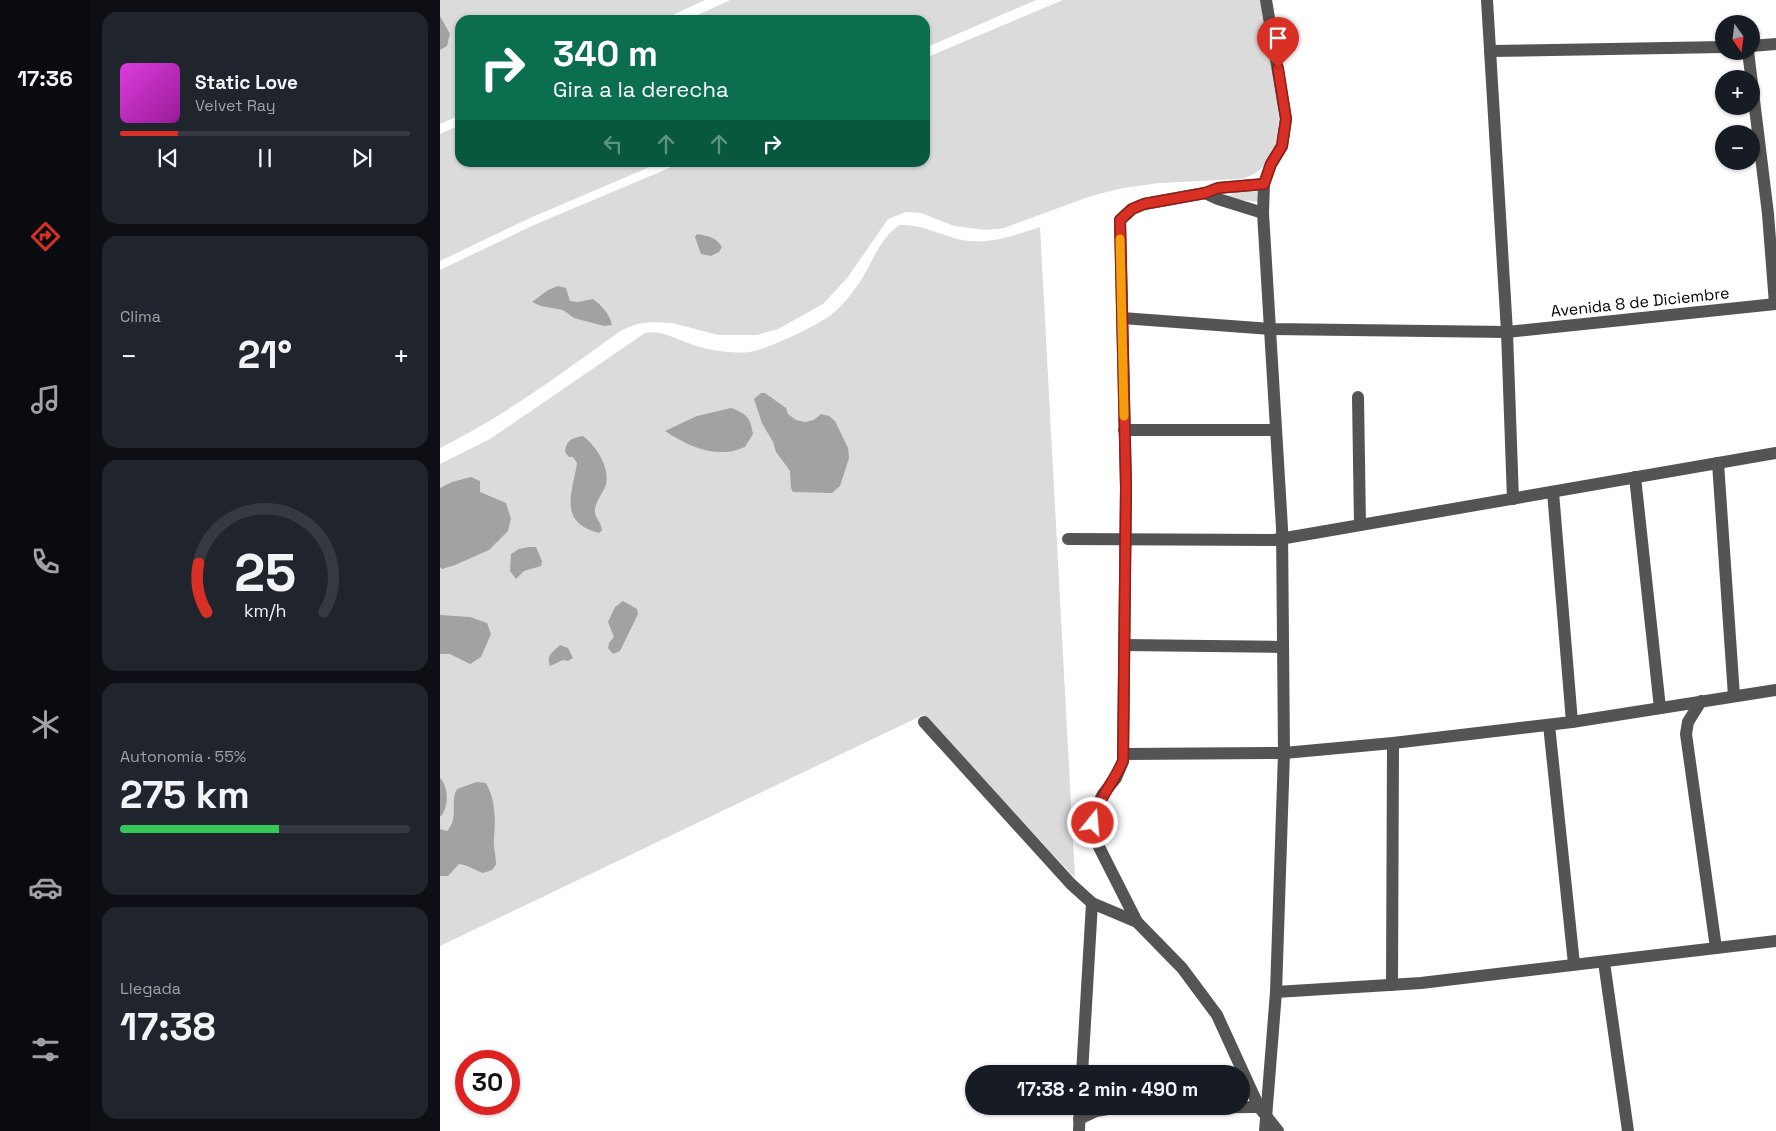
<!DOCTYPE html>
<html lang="es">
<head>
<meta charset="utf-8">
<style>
  :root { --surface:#171b24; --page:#20242c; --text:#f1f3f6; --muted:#9ea1a6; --line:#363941; --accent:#d93025 }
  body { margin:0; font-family:"Space Grotesk",sans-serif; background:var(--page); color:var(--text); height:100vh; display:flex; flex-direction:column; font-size:19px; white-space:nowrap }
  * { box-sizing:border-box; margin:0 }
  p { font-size:16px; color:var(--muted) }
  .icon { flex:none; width:28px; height:28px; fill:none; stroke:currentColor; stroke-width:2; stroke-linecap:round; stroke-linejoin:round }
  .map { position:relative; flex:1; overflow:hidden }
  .sheet { display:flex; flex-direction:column; gap:12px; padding:12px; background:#0d0f14; width:350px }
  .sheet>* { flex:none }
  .top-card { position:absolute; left:15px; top:15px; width:475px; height:152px; border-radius:15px; box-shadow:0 1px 4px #0004; background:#0b6e4f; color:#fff; overflow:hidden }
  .needle { width:32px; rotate:166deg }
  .fabs { position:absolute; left:1275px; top:15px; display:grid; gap:10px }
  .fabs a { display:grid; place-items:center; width:45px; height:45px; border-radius:50%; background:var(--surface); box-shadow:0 1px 4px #0004; font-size:25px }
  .speed { position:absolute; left:15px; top:1050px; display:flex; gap:10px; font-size:25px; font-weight:700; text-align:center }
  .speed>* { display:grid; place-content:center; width:65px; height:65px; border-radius:50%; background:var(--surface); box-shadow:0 1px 4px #0004; line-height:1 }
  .speed .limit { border:8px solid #d22; background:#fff; color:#111 }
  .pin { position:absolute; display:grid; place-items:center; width:42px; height:42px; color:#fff; margin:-51px -21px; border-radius:50% 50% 50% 0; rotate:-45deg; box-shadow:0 0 5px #0007 }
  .pin .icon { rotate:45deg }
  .me { position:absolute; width:55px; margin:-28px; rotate:17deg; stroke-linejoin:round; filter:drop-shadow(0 0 4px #0008) }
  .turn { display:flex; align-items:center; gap:18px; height:105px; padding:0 15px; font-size:22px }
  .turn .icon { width:65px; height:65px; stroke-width:2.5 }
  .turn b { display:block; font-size:35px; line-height:42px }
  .lanes { display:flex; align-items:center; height:48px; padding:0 15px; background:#0003; justify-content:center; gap:25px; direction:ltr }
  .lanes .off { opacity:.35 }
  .big { font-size:38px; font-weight:700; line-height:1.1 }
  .sheet .widget { flex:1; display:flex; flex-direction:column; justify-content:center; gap:8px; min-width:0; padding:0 18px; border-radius:15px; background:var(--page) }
  .sheet .dial { align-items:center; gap:0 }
  .dial svg { height:130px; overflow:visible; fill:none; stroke:var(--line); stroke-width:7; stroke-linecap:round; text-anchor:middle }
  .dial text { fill:var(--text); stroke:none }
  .song { display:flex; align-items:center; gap:15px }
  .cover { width:60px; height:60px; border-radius:8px; background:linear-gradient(135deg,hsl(300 70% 55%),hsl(300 70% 35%)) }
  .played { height:5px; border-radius:2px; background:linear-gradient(90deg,var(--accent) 20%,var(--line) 20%) }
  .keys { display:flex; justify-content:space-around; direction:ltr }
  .heat { display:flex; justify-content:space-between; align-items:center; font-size:28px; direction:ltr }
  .charge { height:8px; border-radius:4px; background:linear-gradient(90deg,#34c759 55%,var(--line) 0) }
  .trip { position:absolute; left:525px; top:1065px; width:285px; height:50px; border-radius:25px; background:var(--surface); box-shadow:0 1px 4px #0004; font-weight:700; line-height:50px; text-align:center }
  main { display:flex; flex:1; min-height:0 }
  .dock { display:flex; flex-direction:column; width:90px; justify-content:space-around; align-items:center; background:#090b0e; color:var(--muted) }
  .dock .icon { width:35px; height:35px }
  .dock .active { color:var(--accent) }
  .dock b { font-size:22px; color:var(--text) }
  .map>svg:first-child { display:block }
  .green { fill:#dbdbdb }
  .water { fill:#a2a2a2 }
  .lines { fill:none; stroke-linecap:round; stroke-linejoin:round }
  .minor { stroke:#545454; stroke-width:12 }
  .route-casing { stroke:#8d1f18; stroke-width:12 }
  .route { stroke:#d93025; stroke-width:9 }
  .slow { stroke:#f59e0b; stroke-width:9 }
  .labels { text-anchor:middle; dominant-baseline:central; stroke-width:4; stroke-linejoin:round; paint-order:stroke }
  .street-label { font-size:16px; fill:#000; stroke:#fff }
</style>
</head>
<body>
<main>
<nav class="dock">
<b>17:36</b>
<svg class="icon active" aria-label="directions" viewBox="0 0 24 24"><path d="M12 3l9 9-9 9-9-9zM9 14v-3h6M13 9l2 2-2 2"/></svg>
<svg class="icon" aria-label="music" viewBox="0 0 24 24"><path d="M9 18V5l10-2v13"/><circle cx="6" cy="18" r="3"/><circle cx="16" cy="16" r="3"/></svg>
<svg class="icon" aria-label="phone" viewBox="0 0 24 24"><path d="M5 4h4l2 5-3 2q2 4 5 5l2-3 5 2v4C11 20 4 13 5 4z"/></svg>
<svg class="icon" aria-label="climate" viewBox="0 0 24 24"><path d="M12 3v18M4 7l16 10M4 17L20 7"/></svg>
<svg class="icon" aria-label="car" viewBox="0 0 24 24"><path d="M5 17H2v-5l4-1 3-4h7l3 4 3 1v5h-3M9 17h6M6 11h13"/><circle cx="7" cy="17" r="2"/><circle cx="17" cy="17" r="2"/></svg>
<svg class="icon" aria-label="filters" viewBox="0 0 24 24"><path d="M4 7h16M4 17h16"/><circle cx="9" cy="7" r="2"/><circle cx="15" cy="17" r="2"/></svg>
</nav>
<section class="sheet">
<div class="widget">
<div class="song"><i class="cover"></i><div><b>Static Love</b><p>Velvet Ray</p></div></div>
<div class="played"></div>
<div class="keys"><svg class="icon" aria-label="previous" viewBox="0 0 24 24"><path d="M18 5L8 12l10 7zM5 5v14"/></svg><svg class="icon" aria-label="pause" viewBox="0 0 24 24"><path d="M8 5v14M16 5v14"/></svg><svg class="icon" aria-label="next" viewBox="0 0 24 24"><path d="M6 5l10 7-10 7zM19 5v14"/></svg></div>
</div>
<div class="widget"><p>Clima</p>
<div class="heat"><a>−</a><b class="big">21°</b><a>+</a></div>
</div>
<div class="widget dial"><svg viewBox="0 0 100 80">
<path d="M14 69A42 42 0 1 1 86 69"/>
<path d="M14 69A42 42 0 0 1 9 39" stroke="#d93025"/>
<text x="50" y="56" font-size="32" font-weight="700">25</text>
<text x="50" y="72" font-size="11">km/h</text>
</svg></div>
<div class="widget"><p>Autonomía · 55%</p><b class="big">275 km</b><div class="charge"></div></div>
<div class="widget"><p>Llegada</p><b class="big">17:38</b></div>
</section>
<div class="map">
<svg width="1336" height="1131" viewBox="0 0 1336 1131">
  <rect width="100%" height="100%" fill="#fff"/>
  <g class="green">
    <path d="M0,0H265L222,20H20V115L0,124Z"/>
    <path d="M290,0H596L485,48V20H247Z"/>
    <path d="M623,0H820C824,23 828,45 832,68C839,107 852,165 801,179L719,183L683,188L651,196L564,228L546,230L514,226L481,213L466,212L448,219L408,277L383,304L338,329L317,335H278L232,323L213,322L197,324L182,330C123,372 65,416 0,448V270L94,225L241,163L485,162V58Z"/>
    <path d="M20,125V162L219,163L90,218L0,261V134Z"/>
    <path d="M801,191H817L819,202L785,198L786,196Z"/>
    <path d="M460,225C482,225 497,233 517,239C545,246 573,236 600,227L635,878L483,715L0,946V464L50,439L205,333C220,330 234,338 248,343C266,350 290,354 309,352C327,350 384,323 397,310C405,302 413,292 419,283C432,264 440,237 460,225Z"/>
  </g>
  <g class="water">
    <path d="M0,16L10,34L7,46L0,50Z"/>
    <path d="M257,234C268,236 276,237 282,247L279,252L271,256L261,254L255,237Z"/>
    <path d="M118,286L126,288L130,301L138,302L153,299C161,305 170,314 172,325L164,326L134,318L123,310L101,306L92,302L108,290Z"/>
    <path d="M321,393H325L346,408L348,414L356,420L365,422L374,420L381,414L389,416L395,421L408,448L409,458L400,486L392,493L353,492L351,488L350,471L336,452L333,442L322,423L314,399Z"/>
    <path d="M291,408C307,414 310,417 313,434L305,447C299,449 292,452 285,452C263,453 243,443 225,431L257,416Z"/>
    <path d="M143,436C156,446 170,467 166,484C164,492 156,500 155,509C154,518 161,521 162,530L159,533C118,522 132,495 137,463L133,457H129L125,452C126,440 132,438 143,436Z"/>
    <path d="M31,477L40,481V492L66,503L71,519L68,531L49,550L15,565L2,569L0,567V488L12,482Z"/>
    <path d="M89,547H96L102,561L101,566L84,571L76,579L70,571L71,554L79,549Z"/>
    <path d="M183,601L197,609L198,614L180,651L173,654L168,648L169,643L174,637L168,622L175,607Z"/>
    <path d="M0,615L30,617L47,623L51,634L41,657L30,664L10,654H0Z"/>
    <path d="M120,645L128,648L133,658L128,661L123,660L110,666C106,655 113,652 120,645Z"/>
    <path d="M0,778C9,786 9,809 0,817Z"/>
    <path d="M37,782L46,783C55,798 56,820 54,837C53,846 56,856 56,865L52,870L43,873C34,870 28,865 19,864L8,876H0V829L7,831C20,817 9,803 17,789Z"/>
  </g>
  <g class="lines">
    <g class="minor">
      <path d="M1047,0L1067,332L1073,499"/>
      <path d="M1311,46L1336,44"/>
      <path d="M1050,51L1284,47"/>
      <path d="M1308,51L1328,214L1335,304"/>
      <path d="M765,193L778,199L823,213"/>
      <path d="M682,318L831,329L1067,332L1336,304"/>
      <path d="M918,397L920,525"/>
      <path d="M684,430H835"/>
      <path d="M1278,463L1294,696"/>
      <path d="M1195,477L1220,708"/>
      <path d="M1113,492L1132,722"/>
      <path d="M628,539L834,540L1336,453"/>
      <path d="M684,645L843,647"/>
      <path d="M1261,701L1248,722L1246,734L1276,948"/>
      <path d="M484,722L631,884L652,903L697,922L742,968L777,1015L819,1107L838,1131"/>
      <path d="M1109,725L1134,964"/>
      <path d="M683,754L844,753L953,743L1132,722L1336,690"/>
      <path d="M697,922L655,839L653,823L655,809L663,794L676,778L683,761L686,487L680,220L692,209L704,204L765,193L778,188L824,184"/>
      <path d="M1164,962L1188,1131"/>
      <path d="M952,985L953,743"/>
      <path d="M836,992L981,983L1336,941"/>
      <path d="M642,1074L652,903"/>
      <path d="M639,1119L656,1111L674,1108L819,1107"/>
      <path d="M639,1131L640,1106"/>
      <path d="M825,1131L836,992L844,753L842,528L823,213L824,184L831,164L842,146L846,119L826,0"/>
    </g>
  </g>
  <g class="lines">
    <g class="route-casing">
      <path id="route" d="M653,823C658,798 673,784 683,761L686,487L680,220L692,209L704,204L765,193L778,188L824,184L831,164L842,146L846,119L838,68"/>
    </g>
    <use href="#route" class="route"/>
    <path class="slow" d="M680,239L684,416"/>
  </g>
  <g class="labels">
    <g class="street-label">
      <text transform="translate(1200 302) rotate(-6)">Avenida 8 de Diciembre</text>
    </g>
  </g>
</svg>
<div class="fabs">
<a><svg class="needle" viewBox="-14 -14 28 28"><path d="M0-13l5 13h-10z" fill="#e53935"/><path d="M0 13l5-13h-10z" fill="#9ea1a6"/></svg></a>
<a>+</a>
<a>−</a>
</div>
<div class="speed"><div class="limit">30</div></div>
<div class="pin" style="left:838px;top:68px;background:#d93025"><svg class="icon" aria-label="arrive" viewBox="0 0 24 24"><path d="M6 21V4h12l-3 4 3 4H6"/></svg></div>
<svg class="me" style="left:653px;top:823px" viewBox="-20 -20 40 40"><circle r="17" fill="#d93025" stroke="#fff" stroke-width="3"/><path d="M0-11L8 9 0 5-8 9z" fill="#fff"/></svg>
<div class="trip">17:38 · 2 min · 490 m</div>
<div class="top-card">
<div class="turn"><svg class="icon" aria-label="right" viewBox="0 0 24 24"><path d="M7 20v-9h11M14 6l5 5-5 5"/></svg><div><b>340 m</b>Gira a la derecha</div></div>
<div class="lanes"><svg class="icon off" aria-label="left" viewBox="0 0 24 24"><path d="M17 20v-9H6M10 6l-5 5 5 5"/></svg><svg class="icon off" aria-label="ahead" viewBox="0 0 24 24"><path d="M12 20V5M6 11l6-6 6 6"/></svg><svg class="icon off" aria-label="ahead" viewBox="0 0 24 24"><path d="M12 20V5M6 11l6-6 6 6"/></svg><svg class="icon" aria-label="right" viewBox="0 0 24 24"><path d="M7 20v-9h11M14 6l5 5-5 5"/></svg></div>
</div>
</div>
</main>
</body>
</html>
